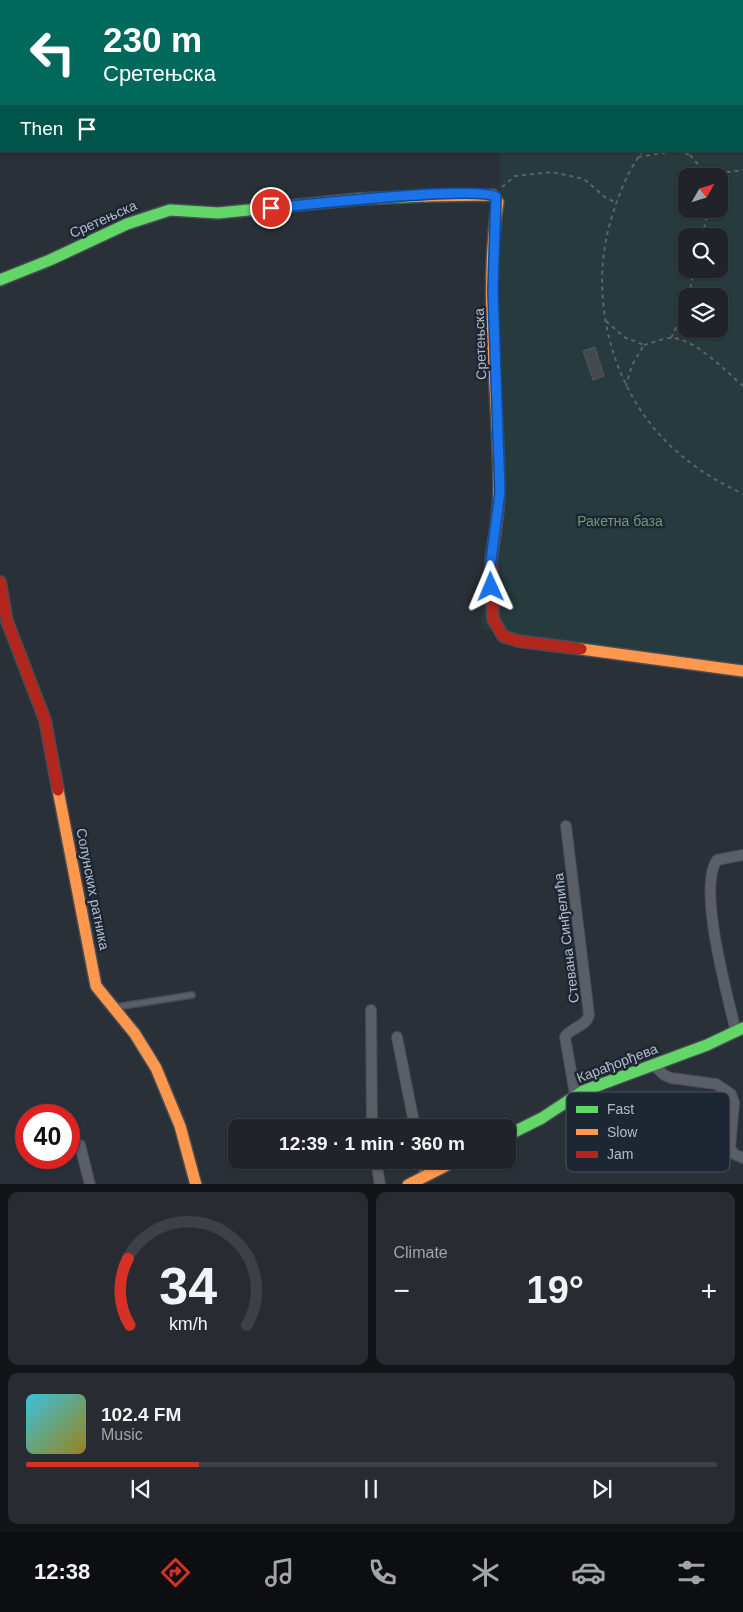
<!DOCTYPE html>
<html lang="en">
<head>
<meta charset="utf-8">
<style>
  :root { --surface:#20242a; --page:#282c32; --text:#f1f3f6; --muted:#a2a4a8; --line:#3d4147; --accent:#d93025 }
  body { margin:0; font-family:Helvetica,sans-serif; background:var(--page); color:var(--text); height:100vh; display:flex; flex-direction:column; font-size:19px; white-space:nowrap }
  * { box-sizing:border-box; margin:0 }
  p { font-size:16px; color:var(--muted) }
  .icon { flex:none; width:28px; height:28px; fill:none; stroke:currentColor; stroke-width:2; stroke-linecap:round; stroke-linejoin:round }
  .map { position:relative; height:1184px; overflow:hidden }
  .sheet { display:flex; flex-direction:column; gap:8px; padding:8px; background:#121417; flex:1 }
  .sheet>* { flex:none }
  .guide { position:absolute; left:0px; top:0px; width:744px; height:152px; box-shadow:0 1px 4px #0004,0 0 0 1px var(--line); background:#00695c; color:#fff; overflow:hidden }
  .needle { width:32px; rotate:51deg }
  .tools { position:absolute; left:678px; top:168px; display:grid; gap:10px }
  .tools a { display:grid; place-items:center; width:50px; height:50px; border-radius:10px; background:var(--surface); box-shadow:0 1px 4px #0004,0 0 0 1px var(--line); font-size:25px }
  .speed { position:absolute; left:15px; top:1104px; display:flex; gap:10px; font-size:25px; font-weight:700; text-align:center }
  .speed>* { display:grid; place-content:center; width:65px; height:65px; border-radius:50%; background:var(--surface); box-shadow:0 1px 4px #0004,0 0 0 1px var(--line); line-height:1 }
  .speed .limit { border:8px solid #d22; background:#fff; color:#111 }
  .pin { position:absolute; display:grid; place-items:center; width:42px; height:42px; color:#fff; margin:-21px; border:2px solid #fff; border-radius:50%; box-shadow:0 1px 5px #0007 }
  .me { position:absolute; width:55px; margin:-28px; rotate:359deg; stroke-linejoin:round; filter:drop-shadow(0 0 4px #0008) }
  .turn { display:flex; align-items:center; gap:18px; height:105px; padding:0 20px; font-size:22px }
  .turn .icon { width:65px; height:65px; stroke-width:2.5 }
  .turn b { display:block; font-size:35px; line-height:42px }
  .then { display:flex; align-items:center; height:48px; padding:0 20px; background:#0003; gap:10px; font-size:19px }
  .big { font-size:38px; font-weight:800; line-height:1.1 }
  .sheet .card { flex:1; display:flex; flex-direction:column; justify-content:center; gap:8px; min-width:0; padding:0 18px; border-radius:10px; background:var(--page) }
  .sheet .dial { align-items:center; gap:0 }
  .dial svg { height:130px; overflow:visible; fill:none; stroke:var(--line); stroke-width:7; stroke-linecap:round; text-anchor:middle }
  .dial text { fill:var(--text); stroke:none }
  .song { display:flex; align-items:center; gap:15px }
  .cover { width:60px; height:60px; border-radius:8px; background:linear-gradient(135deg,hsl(190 70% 55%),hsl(50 70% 35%)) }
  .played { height:5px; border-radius:2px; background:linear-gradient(90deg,var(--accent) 25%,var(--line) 25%) }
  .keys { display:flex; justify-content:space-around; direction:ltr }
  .heat { display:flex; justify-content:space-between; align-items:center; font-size:28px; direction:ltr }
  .sheet .tiles { flex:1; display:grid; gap:8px; grid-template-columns:1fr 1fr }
  .card:last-child { grid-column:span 2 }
  .trip { position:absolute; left:228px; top:1119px; width:288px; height:50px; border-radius:10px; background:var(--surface); box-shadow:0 1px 4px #0004,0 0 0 1px var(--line); font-weight:800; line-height:50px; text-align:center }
  .tabs { display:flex; height:80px; justify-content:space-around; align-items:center; background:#0d0e11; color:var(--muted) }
  .tabs .icon { width:35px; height:35px }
  .tabs .selected { color:var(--accent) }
  .tabs b { font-size:22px; color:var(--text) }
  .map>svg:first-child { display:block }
  .green { fill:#273a3e; fill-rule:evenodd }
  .building { fill:#444950; stroke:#52575f }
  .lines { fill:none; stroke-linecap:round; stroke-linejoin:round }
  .lane-casing { stroke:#484c53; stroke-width:8 }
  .street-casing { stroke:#484c53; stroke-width:12 }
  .fast-casing { stroke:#484c53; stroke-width:14 }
  .slow-casing { stroke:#484c53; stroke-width:14 }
  .jam-casing { stroke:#484c53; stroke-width:14 }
  .path { stroke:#5d636a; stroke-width:2; stroke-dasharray:4 4; stroke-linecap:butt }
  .lane { stroke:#5a5e66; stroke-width:5 }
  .street { stroke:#5a5e66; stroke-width:10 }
  .fast { stroke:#63d668; stroke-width:11 }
  .slow { stroke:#ff974d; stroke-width:11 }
  .jam { stroke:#b3261e; stroke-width:11 }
  .route-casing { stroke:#114b97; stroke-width:12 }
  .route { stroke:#1a73e8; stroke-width:9 }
  .labels { text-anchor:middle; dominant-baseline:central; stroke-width:5; stroke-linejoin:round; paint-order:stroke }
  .street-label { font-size:14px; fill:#b4bcc9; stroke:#1d2633 }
  .park-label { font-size:14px; fill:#6b9a76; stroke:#1d2633 }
  .key { fill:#1d2633; stroke:#4a5360; stroke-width:1 }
  .key-label { font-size:14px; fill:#b4bcc9 }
</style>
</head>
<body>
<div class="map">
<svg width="743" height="1185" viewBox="0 0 743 1185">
  <rect width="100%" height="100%" fill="#2a3038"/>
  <path class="green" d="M501,0H743V664L481,629L499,492L500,151H742V1ZM686,176H719V209H686ZM686,236H719V269H686ZM686,296H719V329H686Z"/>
  <path class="building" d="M595,347L604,376L593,380L583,351Z"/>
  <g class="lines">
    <g class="lane-casing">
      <path id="lane" d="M116,1007L192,995"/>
    </g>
    <g class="street-casing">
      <g id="street">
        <path d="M566,826L589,1015C586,1027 571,1027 565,1037L575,1094"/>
        <path d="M371,1010L372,1128"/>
        <path d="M736,1032C728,997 697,888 717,860L743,855"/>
        <path d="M397,1037L415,1128"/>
        <path d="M654,1065L664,1075L671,1078L716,1084L731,1094L734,1103L730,1148L734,1154L743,1158"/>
        <path d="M80,1145L90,1185"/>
        <path d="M376,1160L380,1185"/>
        <path d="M422,1160L425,1175"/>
      </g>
    </g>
    <g class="fast-casing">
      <g id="fast">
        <path d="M0,280L50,260L127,224L170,210L218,213L359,199L426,196"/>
        <path d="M506,1136L542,1118L583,1091L707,1045L743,1028"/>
      </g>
    </g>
    <g class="slow-casing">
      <g id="slow">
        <path d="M426,196L493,195L498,202C483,293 499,397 499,490C499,513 494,538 491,561"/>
        <path d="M581,649L743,671"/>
        <path d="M58,790L96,986L135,1034L156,1068L180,1126L196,1185"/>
        <path d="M408,1185L457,1160"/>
      </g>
    </g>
    <g class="jam-casing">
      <g id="jam">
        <path d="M491,561L493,619L503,636L518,641L581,649"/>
        <path d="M0,582L7,621L45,720L58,790"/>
      </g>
    </g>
    <g class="path">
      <path d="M742,72L743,71"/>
      <path d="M643,151C627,171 617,199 610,223C586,309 618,410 691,463C707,476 725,485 743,494"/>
      <path d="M690,155L708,176"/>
      <path d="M638,157L676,151L690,155L689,151"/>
      <path d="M703,169L722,173L743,170"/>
      <path d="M502,187L515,176L552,172L584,179L606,198L615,202"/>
      <path d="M702,236L709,209"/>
      <path d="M689,296L694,269"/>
      <path d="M606,321L624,337L644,345L632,365L626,386"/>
      <path d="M671,338L686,308"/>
      <path d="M644,345C652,343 663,338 671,338C693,337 727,372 743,386"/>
    </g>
    <use href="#lane" class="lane"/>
    <use href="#street" class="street"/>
    <use href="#fast" class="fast"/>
    <use href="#slow" class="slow"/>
    <use href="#jam" class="jam"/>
  </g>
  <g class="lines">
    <g class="route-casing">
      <path id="route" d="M271,208C302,205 479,185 496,197L493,291L500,492L490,568L491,587"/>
    </g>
    <use href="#route" class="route"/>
  </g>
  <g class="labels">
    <g class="street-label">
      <text transform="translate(103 219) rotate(-24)">Сретењска</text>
      <text transform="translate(480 344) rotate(-92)">Сретењска</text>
      <text transform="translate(93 889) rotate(79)">Солунских ратника</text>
      <text transform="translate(566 938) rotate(-97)">Стевана Синђелића</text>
      <text transform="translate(617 1063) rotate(-21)">Карађорђева</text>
    </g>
    <g class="park-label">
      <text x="620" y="521">Ракетна база</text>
    </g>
  </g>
  <rect x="566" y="1092" width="164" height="80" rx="8" class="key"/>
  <rect x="576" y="1106" width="22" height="7" fill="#63d668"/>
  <rect x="576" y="1129" width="22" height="6" fill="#ff974d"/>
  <rect x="576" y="1151" width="22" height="7" fill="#b3261e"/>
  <g class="key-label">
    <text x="607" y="1114">Fast</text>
    <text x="607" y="1137">Slow</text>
    <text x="607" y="1159">Jam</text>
  </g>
</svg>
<div class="tools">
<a><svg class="needle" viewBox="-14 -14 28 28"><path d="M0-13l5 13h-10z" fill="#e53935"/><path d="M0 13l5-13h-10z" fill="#a2a4a8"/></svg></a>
<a><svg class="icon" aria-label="search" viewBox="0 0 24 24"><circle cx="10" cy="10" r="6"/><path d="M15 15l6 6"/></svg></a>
<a><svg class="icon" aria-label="layers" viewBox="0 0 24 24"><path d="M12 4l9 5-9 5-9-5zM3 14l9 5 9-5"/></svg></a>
</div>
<div class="speed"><div class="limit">40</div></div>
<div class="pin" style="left:271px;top:208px;background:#d93025"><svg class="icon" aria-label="arrive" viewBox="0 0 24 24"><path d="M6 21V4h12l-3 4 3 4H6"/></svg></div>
<svg class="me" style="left:491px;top:587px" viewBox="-20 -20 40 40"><path d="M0-17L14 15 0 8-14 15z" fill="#1a73e8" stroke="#fff" stroke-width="4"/></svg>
<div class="trip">12:39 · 1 min · 360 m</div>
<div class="guide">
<div class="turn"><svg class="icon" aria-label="left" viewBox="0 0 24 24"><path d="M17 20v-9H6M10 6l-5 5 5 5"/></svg><div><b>230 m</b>Сретењска</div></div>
<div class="then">Then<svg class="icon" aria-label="arrive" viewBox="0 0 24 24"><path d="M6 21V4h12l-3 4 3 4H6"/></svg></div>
</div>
</div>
<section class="sheet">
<div class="tiles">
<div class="card dial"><svg viewBox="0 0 100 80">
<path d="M14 69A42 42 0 1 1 86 69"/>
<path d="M14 69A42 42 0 0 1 13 28" stroke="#d93025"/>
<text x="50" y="56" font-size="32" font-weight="700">34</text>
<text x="50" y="72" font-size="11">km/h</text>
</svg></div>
<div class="card"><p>Climate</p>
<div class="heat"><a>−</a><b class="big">19°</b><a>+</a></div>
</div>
<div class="card">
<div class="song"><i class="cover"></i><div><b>102.4 FM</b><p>Music</p></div></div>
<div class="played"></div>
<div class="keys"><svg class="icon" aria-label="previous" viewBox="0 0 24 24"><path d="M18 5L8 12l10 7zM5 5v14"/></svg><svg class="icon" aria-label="pause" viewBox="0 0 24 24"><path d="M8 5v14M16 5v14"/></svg><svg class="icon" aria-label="next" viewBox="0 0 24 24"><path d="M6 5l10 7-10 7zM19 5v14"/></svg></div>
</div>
</div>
</section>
<nav class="tabs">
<b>12:38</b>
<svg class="icon selected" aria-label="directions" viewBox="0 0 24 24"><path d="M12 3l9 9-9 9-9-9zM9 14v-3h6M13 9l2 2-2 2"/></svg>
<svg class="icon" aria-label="music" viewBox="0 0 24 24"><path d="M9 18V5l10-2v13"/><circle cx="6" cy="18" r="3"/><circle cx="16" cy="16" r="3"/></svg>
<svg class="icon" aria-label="phone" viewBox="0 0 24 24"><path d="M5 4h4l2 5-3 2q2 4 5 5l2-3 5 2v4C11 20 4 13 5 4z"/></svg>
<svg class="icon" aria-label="climate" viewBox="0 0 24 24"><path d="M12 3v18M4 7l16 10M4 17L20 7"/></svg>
<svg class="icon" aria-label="car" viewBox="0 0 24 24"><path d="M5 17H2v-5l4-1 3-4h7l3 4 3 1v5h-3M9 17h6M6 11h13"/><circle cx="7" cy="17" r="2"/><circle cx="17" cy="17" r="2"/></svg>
<svg class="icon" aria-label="filters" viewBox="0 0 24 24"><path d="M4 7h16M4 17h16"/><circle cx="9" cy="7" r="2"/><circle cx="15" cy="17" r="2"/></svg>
</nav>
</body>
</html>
